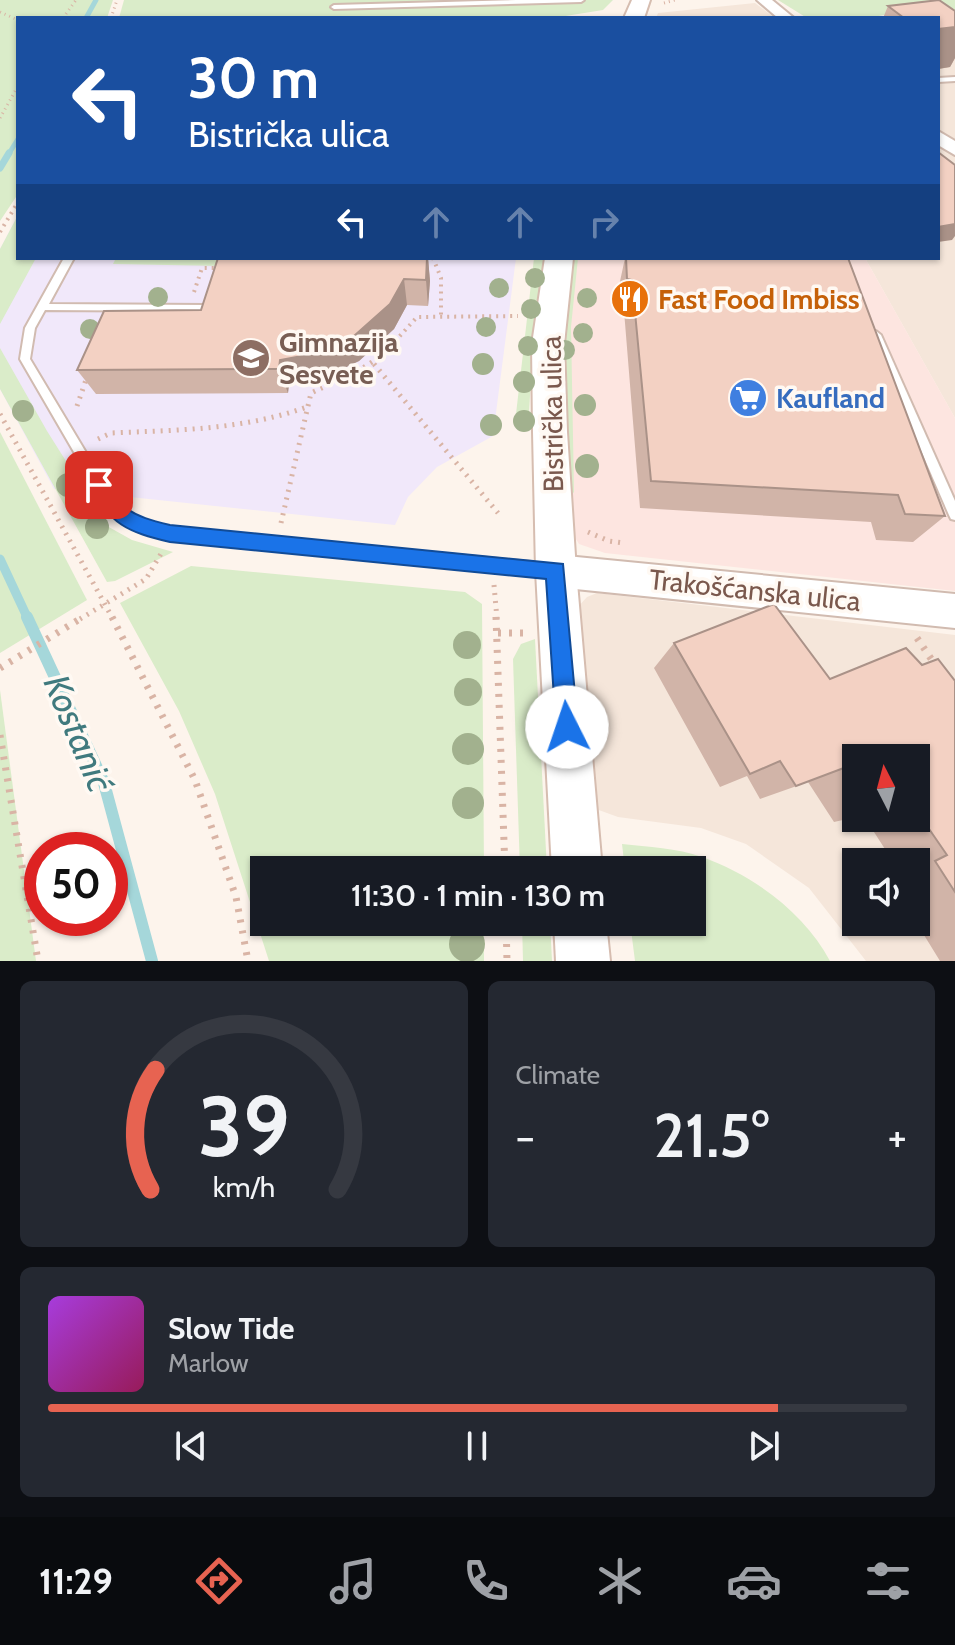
<!DOCTYPE html>
<html lang="en">
<head>
<meta charset="utf-8">
<style>
  :root { --surface:#171b24; --page:#242831; --text:#f1f3f6; --muted:#9ea1a6; --line:#363941; --accent:#e76351 }
  body { margin:0; font-family:Cabin,sans-serif; background:var(--page); color:var(--text); height:100vh; display:flex; flex-direction:column; font-size:30px; white-space:nowrap }
  * { box-sizing:border-box; margin:0 }
  p { font-size:26px; color:var(--muted) }
  .icon { flex:none; width:44px; height:44px; fill:none; stroke:currentColor; stroke-width:2; stroke-linecap:round; stroke-linejoin:round }
  .map { position:relative; height:961px; overflow:hidden }
  .details { display:flex; flex-direction:column; gap:20px; padding:20px; background:#0d0f14; flex:1 }
  .details>* { flex:none }
  .top-card { position:absolute; left:16px; top:16px; width:924px; height:244px; border-radius:0px; box-shadow:0 2px 6px #0004; background:#1a4fa0; color:#fff; overflow:hidden }
  .needle { width:52px; rotate:354deg }
  .controls { position:absolute; left:842px; top:744px; display:grid; gap:16px }
  .controls a { display:grid; place-items:center; width:88px; height:88px; border-radius:0px; background:var(--surface); box-shadow:0 2px 6px #0004; font-size:40px }
  .speed { position:absolute; left:24px; top:832px; display:flex; gap:16px; font-size:40px; font-weight:700; text-align:center }
  .speed>* { display:grid; place-content:center; width:104px; height:104px; border-radius:50%; background:var(--surface); box-shadow:0 2px 6px #0004; line-height:1 }
  .speed .limit { border:12px solid #d22; background:#fff; color:#111 }
  .pin { position:absolute; display:grid; place-items:center; width:68px; height:68px; color:#fff; margin:-34px; border-radius:16px; box-shadow:0 4px 12px #0006 }
  .me { position:absolute; width:88px; margin:-44px; rotate:356deg; stroke-linejoin:round; filter:drop-shadow(0 0 6px #0008) }
  .turn { display:flex; align-items:center; gap:28px; height:168px; padding:0 40px; font-size:36px }
  .turn .icon { width:104px; height:104px; stroke-width:2.5 }
  .turn b { display:block; font-size:56px; line-height:68px }
  .lanes { display:flex; align-items:center; height:76px; padding:0 40px; background:#0003; justify-content:center; gap:40px; direction:ltr }
  .lanes .off { opacity:.35 }
  .big { font-size:60px; font-weight:600; line-height:1.1 }
  .details .card { flex:1; display:flex; flex-direction:column; justify-content:center; gap:12px; min-width:0; padding:0 28px; border-radius:12px; background:var(--page) }
  .details .dial { align-items:center; gap:0 }
  .dial svg { height:208px; overflow:visible; fill:none; stroke:var(--line); stroke-width:7; stroke-linecap:round; text-anchor:middle }
  .dial text { fill:var(--text); stroke:none }
  .song { display:flex; align-items:center; gap:24px }
  .cover { width:96px; height:96px; border-radius:12px; background:linear-gradient(135deg,hsl(280 70% 55%),hsl(330 70% 35%)) }
  .played { height:8px; border-radius:4px; background:linear-gradient(90deg,var(--accent) 85%,var(--line) 85%) }
  .keys { display:flex; justify-content:space-around; direction:ltr }
  .heat { display:flex; justify-content:space-between; align-items:center; font-size:44px; direction:ltr }
  .details .tiles { flex:1; display:grid; gap:20px; grid-template-columns:1fr 1fr }
  .card:last-child { grid-column:span 2 }
  .trip { position:absolute; left:250px; top:856px; width:456px; height:80px; border-radius:0px; background:var(--surface); box-shadow:0 2px 6px #0004; font-weight:600; line-height:80px; text-align:center }
  .tabs { display:flex; height:128px; justify-content:space-around; align-items:center; background:#090b0e; color:var(--muted) }
  .tabs .icon { width:56px; height:56px }
  .tabs .current { color:var(--accent) }
  .tabs b { font-size:36px; color:var(--text) }
  .map>svg:first-child { display:block }
  .residential { fill:#f5e6da; fill-rule:evenodd }
  .commercial { fill:#fde5e0 }
  .education { fill:#f1e8fa }
  .green { fill:#daecc9 }
  .lines { fill:none; stroke-linecap:round; stroke-linejoin:round }
  .stream-far3 { stroke:#a5d7da; stroke-width:5 }
  .stream-far2 { stroke:#a5d7da; stroke-width:7 }
  .stream-far1 { stroke:#a5d7da; stroke-width:9 }
  .stream { stroke:#a5d7da; stroke-width:12 }
  .service-casing { stroke:#d1bbb0; stroke-width:4 }
  .minor-casing { stroke:#d1bbb0; stroke-width:4 }
  .tertiary-casing { stroke:#d1bbb0; stroke-width:4 }
  .secondary-casing { stroke:#d6bdb0; stroke-width:4 }
  .path-far3 { stroke:#d9b4a5; stroke-width:3; stroke-dasharray:1 4; stroke-linecap:butt }
  .path-far2 { stroke:#d9b4a5; stroke-width:4; stroke-dasharray:2 5; stroke-linecap:butt }
  .path-far1 { stroke:#d9b4a5; stroke-width:5; stroke-dasharray:2 6; stroke-linecap:butt }
  .path { stroke:#d9b4a5; stroke-width:7; stroke-dasharray:3 8; stroke-linecap:butt }
  .service { fill:#fff; fill-rule:evenodd }
  .minor { fill:#fff; fill-rule:evenodd }
  .tertiary { fill:#fff; fill-rule:evenodd }
  .secondary { fill:#fff; fill-rule:evenodd }
  .tree { fill:#a2b18e }
  .wall { fill:#d1b4a8 }
  .shaded-wall { fill:#aa9288 }
  .building { fill:#f3d1c3; stroke:#aa9288; stroke-width:2 }
  .route { fill:#1a73e8; stroke:#114b97; stroke-width:2 }
  .labels { text-anchor:middle; dominant-baseline:central; stroke-width:7; stroke-linejoin:round; paint-order:stroke }
  .food-label { font-size:28px; font-weight:bold; fill:#c56008; stroke:#fff9f3; text-anchor:start }
  .education-label { font-size:28px; font-weight:bold; fill:#785e54; stroke:#fff9f3; text-anchor:start }
  .shop-label { font-size:28px; font-weight:bold; fill:#366cbe; stroke:#fff9f3; text-anchor:start }
  .street-label { font-size:28px; fill:#7a584d; stroke:#fff9f3 }
  .near-water-label { font-size:36px; font-style:italic; fill:#407a7e; stroke:#fff9f3 }
</style>
</head>
<body>
<div class="map">
<svg width="955" height="961" viewBox="0 0 955 961">
  <rect width="100%" height="100%" fill="#fdf4ec"/>
  <g class="residential">
    <path d="M755,3L775,18H656L658,13Z"/>
    <path d="M938,31L955,40V418L865,258H938Z"/>
    <path d="M597,593L955,635V961H866L809,888L746,844L701,828L618,817L596,809L576,609L587,597ZM856,758H916V818H856ZM856,862H916V922H856Z"/>
  </g>
  <path class="commercial" d="M570,258H865L955,418V591L605,553L579,544L565,521Z"/>
  <path class="education" d="M18,215V258H516L493,436L437,467L408,497L395,525L54,489L0,389V249Z"/>
  <g class="green">
    <path d="M0,0H113L107,18H18V194L0,221Z"/>
    <path d="M124,0H613L603,10L553,18H119Z"/>
    <path d="M778,0H955V40L938,18L903,11L869,18H807Z"/>
    <path d="M18,215V258H36L0,324V249Z"/>
    <path d="M116,258H225L222,266L113,264Z"/>
    <path d="M534,258H544L533,346L528,429L520,427L516,414Z"/>
    <path d="M570,258H578L571,327L574,492L569,498L563,499L564,319Z"/>
    <path d="M0,348L47,431L107,526L132,540L173,552L115,581L107,582L0,389Z"/>
    <path d="M0,432L87,600L0,653Z"/>
    <path d="M191,566L465,592L482,604L484,870H264V922H484V961H269L215,794L179,711L120,603Z"/>
    <path d="M535,639L547,870H520L513,659L521,644Z"/>
    <path d="M0,690L36,961H0Z"/>
    <path d="M622,844C648,847 677,848 702,857C753,875 805,913 830,961H635L630,922H692V870H625Z"/>
    <path d="M522,922H550L552,961H523Z"/>
  </g>
  <g class="lines">
    <g class="stream-far3">
      <path d="M86,18L96,0"/>
      <path d="M8,155L18,139"/>
    </g>
    <path class="stream-far2" d="M0,168L9,153"/>
    <path class="stream-far1" d="M0,559L28,619"/>
    <path class="stream" d="M27,617L104,783L152,961"/>
    <g class="service-casing">
      <g id="service">
        <path d="M516,0H584L581,2L334,9L331,7L334,5Z"/>
        <path d="M955,77V81L938,82V78Z"/>
        <path d="M64,258H74L49,304L206,305L211,308L206,311L45,310L35,328L30,359L118,506L144,522L170,528L552,564L557,566L559,570L557,574L552,576L170,540L137,531L110,514L20,359L25,328Z"/>
        <path d="M876,331L881,335L955,501V520L951,519L949,515L871,335Z"/>
      </g>
    </g>
    <g class="minor-casing">
      <g id="minor">
        <path d="M757,0H772L794,18H778Z"/>
        <path d="M938,131L955,141V155L938,145Z"/>
      </g>
    </g>
    <g class="tertiary-casing">
      <path id="tertiary" d="M556,555L955,594V628L556,587L544,582L539,571L544,560Z"/>
    </g>
    <g class="secondary-casing">
      <g id="secondary">
        <path d="M632,0H650L644,18H624Z"/>
        <path d="M545,258H573L564,344L567,432L576,571L602,870H552L536,571L533,432L532,344Z"/>
        <path d="M554,922H606L610,961H556Z"/>
      </g>
    </g>
    <g class="path-far3">
      <path d="M664,3L675,0"/>
      <path d="M0,12L18,20"/>
      <path d="M63,18L76,0"/>
      <path d="M111,18L117,0"/>
      <path d="M0,118L18,86"/>
    </g>
    <g class="path-far2">
      <path d="M0,232L18,202"/>
      <path d="M433,258L441,278V317"/>
      <path d="M194,292L202,268H217L221,258"/>
      <path d="M381,357L417,317L518,316"/>
    </g>
    <g class="path-far1">
      <path d="M374,364L498,513"/>
      <path d="M77,406L88,374"/>
      <path d="M0,414L113,619"/>
      <path d="M98,439L111,433C179,430 242,430 307,407"/>
      <path d="M281,523L311,393L358,371L383,355"/>
      <path d="M588,532L609,541L624,543"/>
      <path d="M494,585L497,619"/>
      <path d="M80,619L146,579L162,552"/>
    </g>
    <g class="path">
      <path d="M112,617L195,780L236,897L248,961"/>
      <path d="M496,617L505,870"/>
      <path d="M498,633H525"/>
      <path d="M917,638L936,666"/>
      <path d="M0,668L83,617"/>
      <path d="M0,735L38,961"/>
      <path d="M506,922L507,961"/>
    </g>
    <use href="#service" class="service"/>
    <use href="#minor" class="minor"/>
    <use href="#tertiary" class="tertiary"/>
    <use href="#secondary" class="secondary"/>
  </g>
  <g class="tree">
    <circle cx="535" cy="278" r="10"/>
    <circle cx="499" cy="288" r="10"/>
    <circle cx="158" cy="297" r="10"/>
    <circle cx="587" cy="298" r="10"/>
    <circle cx="531" cy="309" r="10"/>
    <circle cx="486" cy="327" r="10"/>
    <circle cx="90" cy="329" r="10"/>
    <circle cx="583" cy="333" r="10"/>
    <circle cx="528" cy="346" r="10"/>
    <circle cx="565" cy="350" r="10"/>
    <circle cx="483" cy="364" r="11"/>
    <circle cx="524" cy="382" r="11"/>
    <circle cx="585" cy="405" r="11"/>
    <circle cx="23" cy="411" r="11"/>
    <circle cx="524" cy="421" r="11"/>
    <circle cx="491" cy="425" r="11"/>
    <circle cx="587" cy="466" r="12"/>
    <circle cx="68" cy="485" r="12"/>
    <circle cx="97" cy="527" r="12"/>
    <circle cx="467" cy="645" r="14"/>
    <circle cx="468" cy="692" r="14"/>
    <circle cx="468" cy="749" r="16"/>
    <circle cx="468" cy="803" r="16"/>
    <circle cx="467" cy="944" r="18"/>
  </g>
  <g class="wall">
    <path d="M888,6L955,11V58L950,67L938,69V18H883Z"/>
    <path d="M428,258L430,281L428,306L407,305L394,329L359,361L325,377L289,384L288,393L96,394L77,370L201,310Z"/>
    <path d="M625,258H848L945,516L913,542L876,540L871,522L640,508L625,323L624,312L619,311V286Z"/>
    <path d="M674,643L830,679L922,665L955,681V961H940L916,922V862H888L892,860L865,818H916V758H856V817L834,822L808,782L760,799L747,776L720,787L654,668Z"/>
  </g>
  <g class="shaded-wall">
    <path d="M955,27V58L950,67L938,69V29Z"/>
    <path d="M955,224V236L952,240L938,242V227Z"/>
    <path d="M428,258L430,281L428,306L426,280Z"/>
    <path d="M404,279L407,305L394,329L359,361L325,377L289,384L288,393L279,369L280,360Z"/>
  </g>
  <g class="building">
    <path d="M939,0L955,11V27L938,29V18H904L888,6Z"/>
    <path d="M938,152L955,165V224L938,227Z"/>
    <path d="M218,258H427L426,280L404,279L390,304L354,336L318,353L280,360L279,369L77,370L104,311L201,310Z"/>
    <path d="M626,258H848L945,516L905,514L898,495L651,481L633,291L632,280L627,279Z"/>
    <path d="M774,604L830,679L906,648L922,665L938,659L955,681V892L935,861L947,855L916,810V758H856V777L849,766L796,786L780,761L750,774L674,643Z"/>
  </g>
  <path class="route" d="M99,477C112,482 113,498 123,506C137,517 153,521 170,525L563,564L578,727L575,735L567,739L559,735L556,727L546,579L170,542C128,532 110,525 90,485L93,480Z"/>
  <defs>
    <g id="restaurant-disc" transform="scale(2)"><circle r="9.5" fill="#e8710a" stroke="#fff9f3"/><path d="M-5-6h1v4h1v-4h1v4h1v-4h1v5L-1.5 .5V6h-2V.5L-5-1ZM5-6V6H3V1.5H1.5Q1.5-4 5-6Z" fill="#fff"/></g>
    <g id="school-disc" transform="scale(2)"><circle r="9.5" fill="#8d6e63" stroke="#fff9f3"/><path d="M0-5L7-2L0 1L-7-2ZM-4 1L0 2.5L4 1V4Q0 6-4 4Z" fill="#fff"/></g>
    <g id="supermarket-disc" transform="scale(2)"><circle r="9.5" fill="#3f7fe0" stroke="#fff9f3"/><path d="M-6-5.5h2.5l.6 2H6L4.5 2H-2.5L-4.4-4H-6ZM-1.5 3.2a1.3 1.3 0 1 0 .1 0ZM3 3.2a1.3 1.3 0 1 0 .1 0Z" fill="#fff"/></g>
  </defs>
  <g fill-rule="evenodd">
    <use href="#restaurant-disc" x="630" y="299"/>
    <use href="#school-disc" x="251" y="358"/>
    <use href="#supermarket-disc" x="748" y="398"/>
  </g>
  <g class="labels">
    <g class="food-label">
      <text x="658" y="299">Fast Food Imbiss</text>
    </g>
    <g class="education-label">
      <text x="279" y="342">Gimnazija<tspan x="279" dy="32">Sesvete</tspan></text>
    </g>
    <g class="shop-label">
      <text x="776" y="398">Kaufland</text>
    </g>
    <g class="street-label">
      <text transform="translate(552 414) rotate(-91)">Bistrička ulica</text>
      <text transform="translate(755 590) rotate(6)">Trakošćanska ulica</text>
    </g>
    <g class="near-water-label">
      <text transform="translate(79 733) rotate(67)">Kostanić</text>
    </g>
  </g>
</svg>
<div class="controls">
<a><svg class="needle" viewBox="-14 -14 28 28"><path d="M0-13l5 13h-10z" fill="#e53935"/><path d="M0 13l5-13h-10z" fill="#9ea1a6"/></svg></a>
<a><svg class="icon" aria-label="sound" viewBox="0 0 24 24"><path d="M4 9h4l5-4v14l-5-4H4zM17 9q2 3 0 6"/></svg></a>
</div>
<div class="speed"><div class="limit">50</div></div>
<div class="pin" style="left:99px;top:485px;background:#d93025"><svg class="icon" aria-label="arrive" viewBox="0 0 24 24"><path d="M6 21V4h12l-3 4 3 4H6"/></svg></div>
<svg class="me" style="left:567px;top:727px" viewBox="-20 -20 40 40"><circle r="19" fill="#fff"/><path d="M0-13L10 11 0 6-10 11z" fill="#1a73e8"/></svg>
<div class="trip">11:30 · 1 min · 130 m</div>
<div class="top-card">
<div class="turn"><svg class="icon" aria-label="left" viewBox="0 0 24 24"><path d="M17 20v-9H6M10 6l-5 5 5 5"/></svg><div><b>30 m</b>Bistrička ulica</div></div>
<div class="lanes"><svg class="icon" aria-label="left" viewBox="0 0 24 24"><path d="M17 20v-9H6M10 6l-5 5 5 5"/></svg><svg class="icon off" aria-label="ahead" viewBox="0 0 24 24"><path d="M12 20V5M6 11l6-6 6 6"/></svg><svg class="icon off" aria-label="ahead" viewBox="0 0 24 24"><path d="M12 20V5M6 11l6-6 6 6"/></svg><svg class="icon off" aria-label="right" viewBox="0 0 24 24"><path d="M7 20v-9h11M14 6l5 5-5 5"/></svg></div>
</div>
</div>
<section class="details">
<div class="tiles">
<div class="card dial"><svg viewBox="0 0 100 80">
<path d="M14 69A42 42 0 1 1 86 69"/>
<path d="M14 69A42 42 0 0 1 16 23" stroke="#e76351"/>
<text x="50" y="56" font-size="32" font-weight="700">39</text>
<text x="50" y="72" font-size="11">km/h</text>
</svg></div>
<div class="card"><p>Climate</p>
<div class="heat"><a>−</a><b class="big">21.5°</b><a>+</a></div>
</div>
<div class="card">
<div class="song"><i class="cover"></i><div><b>Slow Tide</b><p>Marlow</p></div></div>
<div class="played"></div>
<div class="keys"><svg class="icon" aria-label="previous" viewBox="0 0 24 24"><path d="M18 5L8 12l10 7zM5 5v14"/></svg><svg class="icon" aria-label="pause" viewBox="0 0 24 24"><path d="M8 5v14M16 5v14"/></svg><svg class="icon" aria-label="next" viewBox="0 0 24 24"><path d="M6 5l10 7-10 7zM19 5v14"/></svg></div>
</div>
</div>
</section>
<nav class="tabs">
<b>11:29</b>
<svg class="icon current" aria-label="directions" viewBox="0 0 24 24"><path d="M12 3l9 9-9 9-9-9zM9 14v-3h6M13 9l2 2-2 2"/></svg>
<svg class="icon" aria-label="music" viewBox="0 0 24 24"><path d="M9 18V5l10-2v13"/><circle cx="6" cy="18" r="3"/><circle cx="16" cy="16" r="3"/></svg>
<svg class="icon" aria-label="phone" viewBox="0 0 24 24"><path d="M5 4h4l2 5-3 2q2 4 5 5l2-3 5 2v4C11 20 4 13 5 4z"/></svg>
<svg class="icon" aria-label="climate" viewBox="0 0 24 24"><path d="M12 3v18M4 7l16 10M4 17L20 7"/></svg>
<svg class="icon" aria-label="car" viewBox="0 0 24 24"><path d="M5 17H2v-5l4-1 3-4h7l3 4 3 1v5h-3M9 17h6M6 11h13"/><circle cx="7" cy="17" r="2"/><circle cx="17" cy="17" r="2"/></svg>
<svg class="icon" aria-label="filters" viewBox="0 0 24 24"><path d="M4 7h16M4 17h16"/><circle cx="9" cy="7" r="2"/><circle cx="15" cy="17" r="2"/></svg>
</nav>
</body>
</html>
